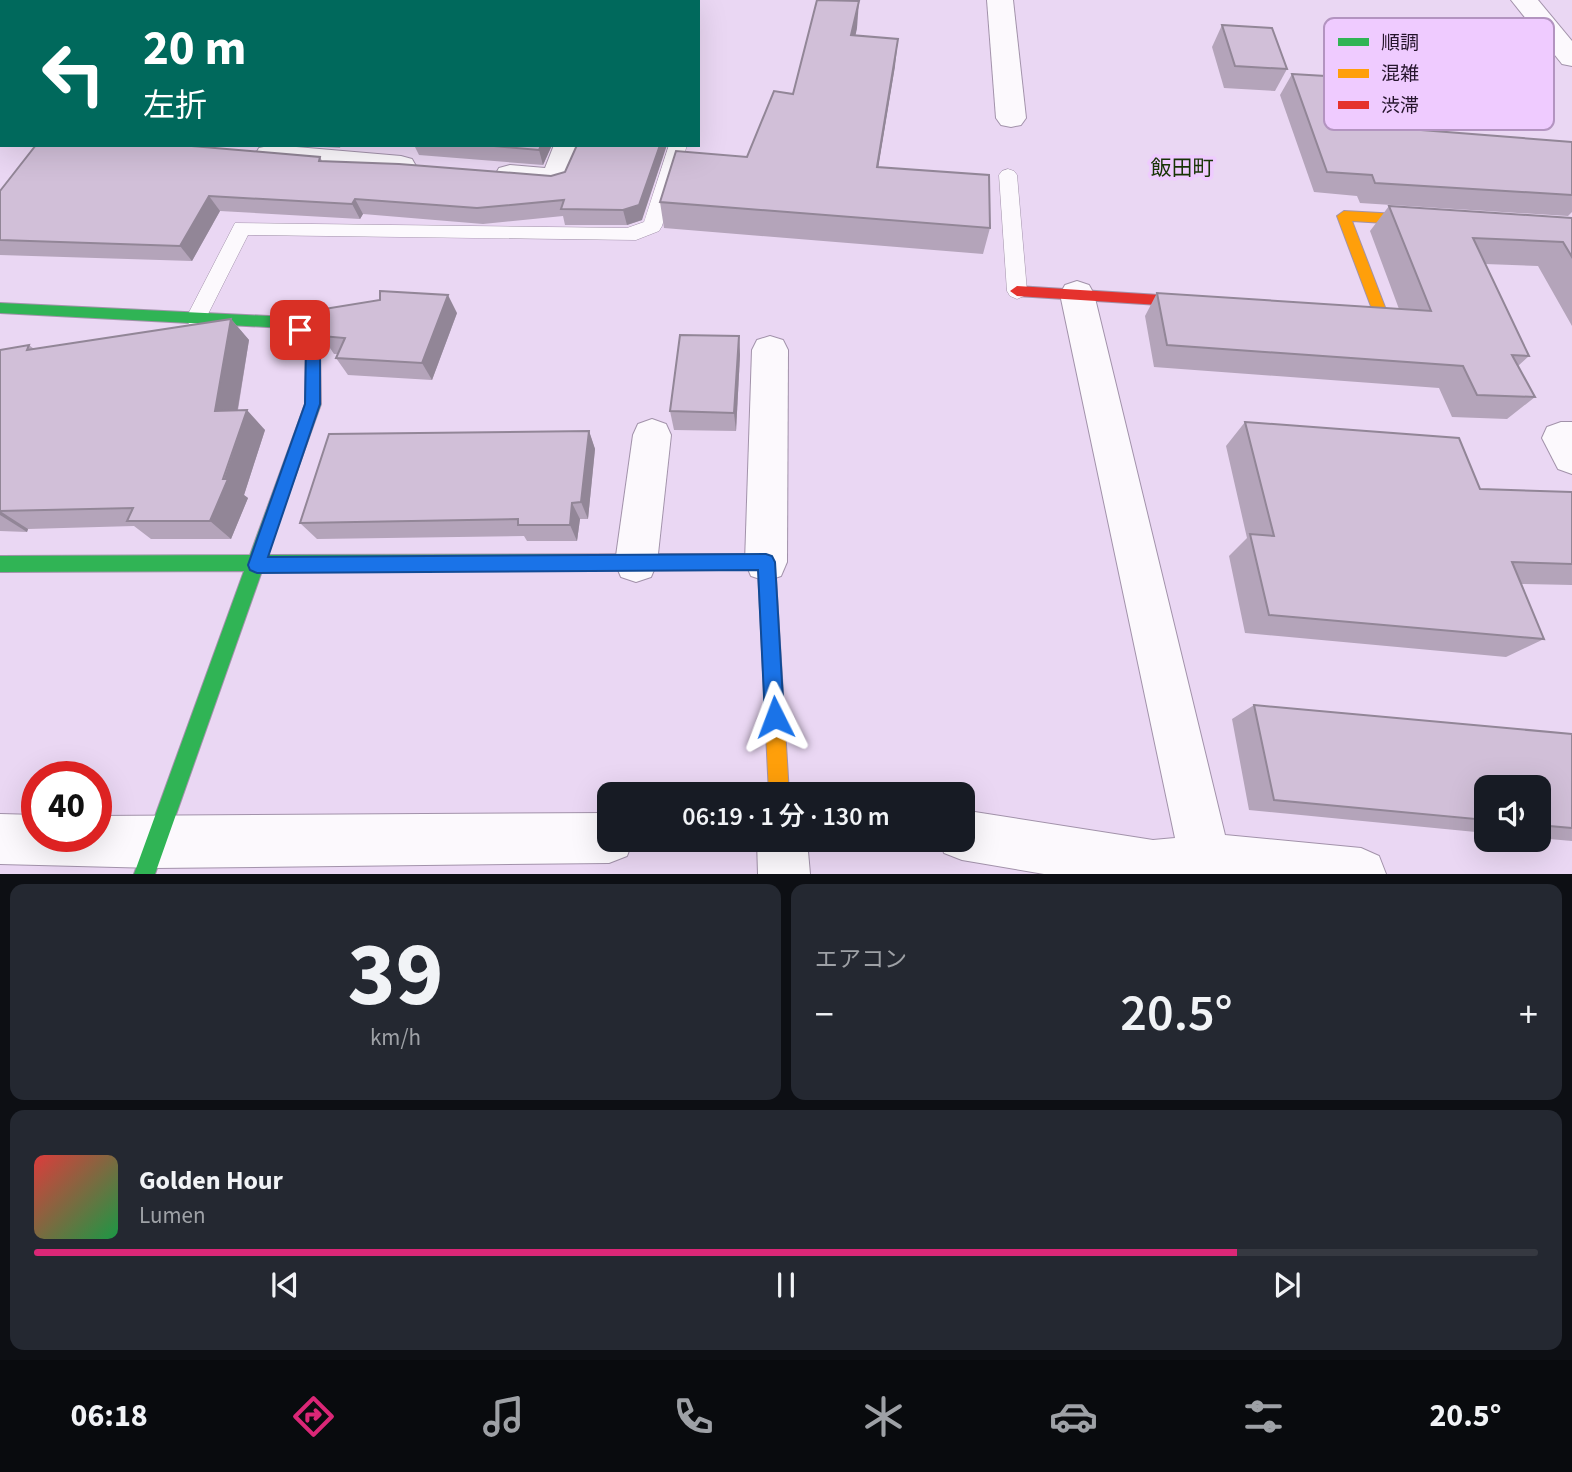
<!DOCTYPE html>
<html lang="ja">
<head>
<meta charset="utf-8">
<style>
  :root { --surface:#171b24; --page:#242831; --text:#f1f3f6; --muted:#9ea1a6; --line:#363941; --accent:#db2777 }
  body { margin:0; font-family:"Source Sans 3","Noto Sans JP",sans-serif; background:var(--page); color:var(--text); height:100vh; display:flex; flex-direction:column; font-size:26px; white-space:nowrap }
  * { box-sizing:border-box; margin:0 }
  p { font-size:23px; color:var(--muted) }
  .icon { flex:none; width:38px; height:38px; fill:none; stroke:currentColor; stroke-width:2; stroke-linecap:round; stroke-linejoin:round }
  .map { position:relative; height:874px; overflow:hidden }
  .side { display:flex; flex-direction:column; gap:10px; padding:10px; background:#0d0f14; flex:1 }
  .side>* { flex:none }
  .guide { position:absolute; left:0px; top:0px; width:700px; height:147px; box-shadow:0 7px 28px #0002; background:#00695c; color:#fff; overflow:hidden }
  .buttons { position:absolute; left:1474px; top:775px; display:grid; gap:14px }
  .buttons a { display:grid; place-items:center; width:77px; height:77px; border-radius:14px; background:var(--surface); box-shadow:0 7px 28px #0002; font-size:35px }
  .speed { position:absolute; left:21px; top:761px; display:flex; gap:14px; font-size:35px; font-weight:700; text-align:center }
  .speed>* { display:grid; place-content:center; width:91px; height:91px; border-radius:50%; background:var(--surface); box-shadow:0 7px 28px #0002; line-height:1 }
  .speed .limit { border:10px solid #d22; background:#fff; color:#111 }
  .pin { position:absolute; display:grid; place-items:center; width:60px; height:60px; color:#fff; margin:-30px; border-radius:14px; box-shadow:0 4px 10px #0006 }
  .me { position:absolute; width:77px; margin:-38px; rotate:357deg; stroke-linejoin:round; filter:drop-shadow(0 0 5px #0008) }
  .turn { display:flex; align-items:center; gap:24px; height:147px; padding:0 28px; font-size:32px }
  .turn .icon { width:91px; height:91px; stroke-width:2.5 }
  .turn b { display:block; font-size:49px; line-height:60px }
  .big { font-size:52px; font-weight:600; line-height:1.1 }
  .side .tile { flex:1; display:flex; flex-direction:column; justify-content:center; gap:10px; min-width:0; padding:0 24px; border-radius:14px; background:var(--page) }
  .side .dial { align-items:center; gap:0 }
  .dial b { font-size:91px; line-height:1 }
  .song { display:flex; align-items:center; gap:21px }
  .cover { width:84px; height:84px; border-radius:10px; background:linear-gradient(135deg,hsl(0 70% 55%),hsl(140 70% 35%)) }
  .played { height:7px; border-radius:4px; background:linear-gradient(90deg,var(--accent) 80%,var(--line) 80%) }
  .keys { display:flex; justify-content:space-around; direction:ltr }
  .heat { display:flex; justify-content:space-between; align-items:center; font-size:38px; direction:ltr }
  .side .tiles { flex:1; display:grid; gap:10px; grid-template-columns:1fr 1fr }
  .tile:last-child { grid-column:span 2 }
  .trip { position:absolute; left:597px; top:782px; width:378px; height:70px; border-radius:14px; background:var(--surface); box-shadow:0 7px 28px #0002; font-weight:600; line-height:70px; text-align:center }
  .tabs { display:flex; height:112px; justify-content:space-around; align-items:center; background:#090b0e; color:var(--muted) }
  .tabs .icon { width:49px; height:49px }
  .tabs .on { color:var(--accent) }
  .tabs b { font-size:32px; color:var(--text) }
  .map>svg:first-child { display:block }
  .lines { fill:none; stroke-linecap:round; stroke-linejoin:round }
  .lane-casing { stroke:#a292aa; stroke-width:1 }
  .street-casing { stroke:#a292aa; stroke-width:2 }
  .fast-casing { stroke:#a292aa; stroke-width:2 }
  .slow-casing { stroke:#a292aa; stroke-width:2 }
  .jam-casing { stroke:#a292aa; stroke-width:2 }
  .lane { fill:#fcf9fd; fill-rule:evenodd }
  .street { fill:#fcf9fd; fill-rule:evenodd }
  .fast { fill:#30b455; fill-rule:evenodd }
  .slow { fill:#ff9f0a; fill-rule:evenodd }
  .jam { fill:#e5322d; fill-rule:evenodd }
  .wall { fill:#b4a4ba }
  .shaded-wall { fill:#928697 }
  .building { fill:#d1bfd8; stroke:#928697; stroke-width:2 }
  .route { fill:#1a73e8; stroke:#114b97; stroke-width:2 }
  .labels { text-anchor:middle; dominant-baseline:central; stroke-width:7; stroke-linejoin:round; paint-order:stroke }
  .far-quarter-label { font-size:21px; fill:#173405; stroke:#efcbff }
  .key { fill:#efcbff; stroke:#b394c0; stroke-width:2 }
  .key-label { font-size:19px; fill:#26152d }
</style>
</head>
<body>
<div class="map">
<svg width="1572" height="874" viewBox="0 0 1572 874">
  <rect width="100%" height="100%" fill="#ead7f3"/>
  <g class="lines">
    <g class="lane-casing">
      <g id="lane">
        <path d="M669,145H687L662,226L659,231L636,240L248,235L203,324L196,326L189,324L186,318L235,223L627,228L644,222Z"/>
        <path d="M1008,169L1014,171L1017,175L1027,291L1024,296L1017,299L1010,296L1007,291L999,175L1002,171Z"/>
      </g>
    </g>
    <g class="street-casing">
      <g id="street">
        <path d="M987,0H1013L1026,118L1021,125L1011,127L1001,125L996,118Z"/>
        <path d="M1511,0H1538L1572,41V66L1562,64Z"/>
        <path d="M273,145L401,156L412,159L416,166L412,173L401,176L259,162L255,155L259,148Z"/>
        <path d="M554,145H584L567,186C547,192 519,188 499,182L495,175L499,168L510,165L545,168Z"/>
        <path d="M1077,281L1089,285L1094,294L1225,835L1361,848L1379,856L1386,874H1044L962,860L944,853L939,840H962V810L1153,840L1175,838L1060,294L1065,285Z"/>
        <path d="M770,336L783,340L788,350L787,562L781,576L766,581L751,576L745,562L752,350L757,340Z"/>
        <path d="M652,419L666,424L671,435L657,563L651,577L636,582L621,577L615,563L633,435L638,424Z"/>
        <path d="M1561,422H1572V474L1558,469L1542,438L1547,427Z"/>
        <path d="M609,813V840H633L627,856L609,863L155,868L0,864V814L37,815V836H96V816Z"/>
        <path d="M757,840H807L810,874H758Z"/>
      </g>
    </g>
    <g class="fast-casing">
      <path id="fast" d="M0,303L289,317L305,326L320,346L321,404L267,555L730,554L736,556L739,562L736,568L730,570L262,571L155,874H134L244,571L0,572V556L250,555L305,404L306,347L295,334L286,328L0,313Z"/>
    </g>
    <g class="slow-casing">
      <g id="slow">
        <path d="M1344,211L1434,216L1441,221L1434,226L1352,221L1388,315L1386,319L1337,317L1330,312L1337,307L1372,309L1337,216Z"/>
        <path d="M730,554H766L772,556L775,562L789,794H769L758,570L724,568L721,562L724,556Z"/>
      </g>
    </g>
    <g class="jam-casing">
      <path id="jam" d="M1017,286L1207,298L1214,303L1207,308L1017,296L1010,291Z"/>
    </g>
    <use href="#lane" class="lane"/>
    <use href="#street" class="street"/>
    <use href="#fast" class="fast"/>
    <use href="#slow" class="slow"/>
    <use href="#jam" class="jam"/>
  </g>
  <g class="wall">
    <path d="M2,6V114H0V8Z"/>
    <path d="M1222,25L1287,69L1275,91L1224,88L1212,47Z"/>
    <path d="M857,28L855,35L895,66L878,167L990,228L983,254L664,228L660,202L747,157Z"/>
    <path d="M1292,74L1396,128L1572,142V212L1568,216L1360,203L1357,196L1314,192L1280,95Z"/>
    <path d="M290,145H341L340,148Z"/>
    <path d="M414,145H552L543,165L419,155Z"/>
    <path d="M320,157L322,161L551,176L565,172L642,220L627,225H565L563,216L483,224L363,214L360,219L220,211L192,261L0,255V191Z"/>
    <path d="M1389,206L1572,218V326L1538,266L1485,264L1529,356L1518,366L1535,397L1507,419L1452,417L1439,388L1154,367L1145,316L1157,293L1399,309L1370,231Z"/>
    <path d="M457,313L432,380L348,375L336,358L338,354H334L322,336Z"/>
    <path d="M231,319L249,340L238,410L265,430L244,495L248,498L231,539H151L134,526L28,529L27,532L0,531V350L29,345L34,349Z"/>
    <path d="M739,336L740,355L736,431L674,430L670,411Z"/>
    <path d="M1245,422L1480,489L1572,492V585L1521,584L1544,639L1506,657L1245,633L1229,556L1247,538L1226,446Z"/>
    <path d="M589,431L595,449L588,519H580L577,541H527L524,536L317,539L300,523Z"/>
    <path d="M1254,705L1572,734V841L1538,838V788H1486V833L1249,810L1232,719Z"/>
  </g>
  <g class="shaded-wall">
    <path d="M859,1L857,28L850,62L851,35Z"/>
    <path d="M898,39L895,66L874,193L877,167Z"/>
    <path d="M541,145H552L543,165L539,150Z"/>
    <path d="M660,145H667L642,220L627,225L623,210Z"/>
    <path d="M209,196L220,211L192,261L180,246Z"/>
    <path d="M355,199L363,214L360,219L352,204Z"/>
    <path d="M448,295L457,313L432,380L422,363Z"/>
    <path d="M231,319L249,340L234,431L215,411Z"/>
    <path d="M739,336L740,355L736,431L734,413Z"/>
    <path d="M247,410L265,430L244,495L248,498L231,539L210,521Z"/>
    <path d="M589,431L595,449L588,519L581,502Z"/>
    <path d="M572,503L580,519L577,541L570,525Z"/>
    <path d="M0,511L28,529L27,532L0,515Z"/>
  </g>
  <g class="building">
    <path d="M8,0H613L612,2H6Z"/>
    <path d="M817,0L859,1L851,35L898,39L877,167L989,175L990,228L660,202L676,151L747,157L774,91L793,94Z"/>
    <path d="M2,6V99H0V8Z"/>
    <path d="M1222,25L1272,28L1287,69L1235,66Z"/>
    <path d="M1292,74L1376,79L1396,128L1572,142V195L1375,183L1372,175L1327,172Z"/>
    <path d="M36,145H180L320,157L319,161L399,164L551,176L565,172L577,145H660L639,205L623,210L561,209L564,200L477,208L355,199L352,204L209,196L180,246L0,240V191Z"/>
    <path d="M483,145H541L539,150Z"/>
    <path d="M1389,206L1572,218V257L1563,242L1473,238L1529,356L1512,355L1535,397L1477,395L1463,366L1167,345L1157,293L1431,311Z"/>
    <path d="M380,291L448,295L422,363L336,358L345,338L322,336L319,322L312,311L380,300Z"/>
    <path d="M231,319L215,411L247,410L223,479H228L210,521H127L133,508L0,511V350L29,345L27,350Z"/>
    <path d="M680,335L739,336L734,413L670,411Z"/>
    <path d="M1245,422L1459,438L1480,489L1572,492V564L1512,562L1544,639L1269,615L1250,534L1274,536Z"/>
    <path d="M589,431L581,502L572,503L570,525H518V519L300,523L329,434Z"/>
    <path d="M1254,705L1572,734V828L1538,825V788H1486V820L1274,800Z"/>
  </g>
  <path class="route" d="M300,324L305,326L320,346V404L268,557L766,554L772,556L775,562L784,717L782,724L775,727L768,724L765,717L758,570L257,573L250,570L248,565L305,404L306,347L293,330Z"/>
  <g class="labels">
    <g class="far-quarter-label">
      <text x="1182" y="168">飯田町</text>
    </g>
  </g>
  <rect x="1324" y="18" width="230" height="112" rx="10" class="key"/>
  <rect x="1338" y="38" width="31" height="8" fill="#30b455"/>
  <rect x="1338" y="69" width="31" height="9" fill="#ff9f0a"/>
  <rect x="1338" y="101" width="31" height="8" fill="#e5322d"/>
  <g class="key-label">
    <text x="1381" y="49">順調</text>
    <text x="1381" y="80">混雑</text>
    <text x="1381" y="112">渋滞</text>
  </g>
</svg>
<div class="buttons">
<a><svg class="icon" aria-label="sound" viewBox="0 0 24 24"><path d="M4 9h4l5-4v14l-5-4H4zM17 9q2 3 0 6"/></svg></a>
</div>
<div class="speed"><div class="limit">40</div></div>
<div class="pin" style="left:300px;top:330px;background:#d93025"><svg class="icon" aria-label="arrive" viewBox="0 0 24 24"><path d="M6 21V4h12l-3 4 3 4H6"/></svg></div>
<svg class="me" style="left:775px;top:717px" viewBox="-20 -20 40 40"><path d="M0-17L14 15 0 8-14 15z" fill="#1a73e8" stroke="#fff" stroke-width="4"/></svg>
<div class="trip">06:19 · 1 分 · 130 m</div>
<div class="guide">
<div class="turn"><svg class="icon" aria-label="left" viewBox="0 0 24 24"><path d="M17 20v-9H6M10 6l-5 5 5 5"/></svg><div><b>20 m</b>左折</div></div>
</div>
</div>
<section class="side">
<div class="tiles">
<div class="tile dial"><b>39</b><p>km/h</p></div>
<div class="tile"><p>エアコン</p>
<div class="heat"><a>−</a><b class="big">20.5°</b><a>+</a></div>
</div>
<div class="tile">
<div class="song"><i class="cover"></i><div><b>Golden Hour</b><p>Lumen</p></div></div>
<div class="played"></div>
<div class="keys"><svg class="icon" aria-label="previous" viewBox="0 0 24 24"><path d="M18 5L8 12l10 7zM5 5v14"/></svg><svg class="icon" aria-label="pause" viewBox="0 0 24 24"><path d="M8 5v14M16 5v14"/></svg><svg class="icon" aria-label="next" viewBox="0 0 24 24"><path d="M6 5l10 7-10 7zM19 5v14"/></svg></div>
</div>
</div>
</section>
<nav class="tabs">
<b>06:18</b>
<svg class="icon on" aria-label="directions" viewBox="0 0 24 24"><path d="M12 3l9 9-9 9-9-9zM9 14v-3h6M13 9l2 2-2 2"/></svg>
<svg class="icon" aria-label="music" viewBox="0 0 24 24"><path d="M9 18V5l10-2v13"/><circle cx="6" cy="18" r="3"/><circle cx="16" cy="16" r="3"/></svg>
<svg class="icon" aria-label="phone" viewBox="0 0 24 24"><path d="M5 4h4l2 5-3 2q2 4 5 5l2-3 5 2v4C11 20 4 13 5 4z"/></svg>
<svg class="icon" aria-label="climate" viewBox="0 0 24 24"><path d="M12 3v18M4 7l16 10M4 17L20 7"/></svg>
<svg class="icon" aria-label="car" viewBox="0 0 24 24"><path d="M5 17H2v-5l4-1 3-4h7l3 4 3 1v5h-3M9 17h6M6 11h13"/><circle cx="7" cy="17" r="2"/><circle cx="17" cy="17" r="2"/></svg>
<svg class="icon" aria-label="filters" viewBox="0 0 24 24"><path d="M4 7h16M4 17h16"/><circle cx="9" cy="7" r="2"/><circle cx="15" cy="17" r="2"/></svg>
<b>20.5°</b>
</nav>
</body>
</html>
